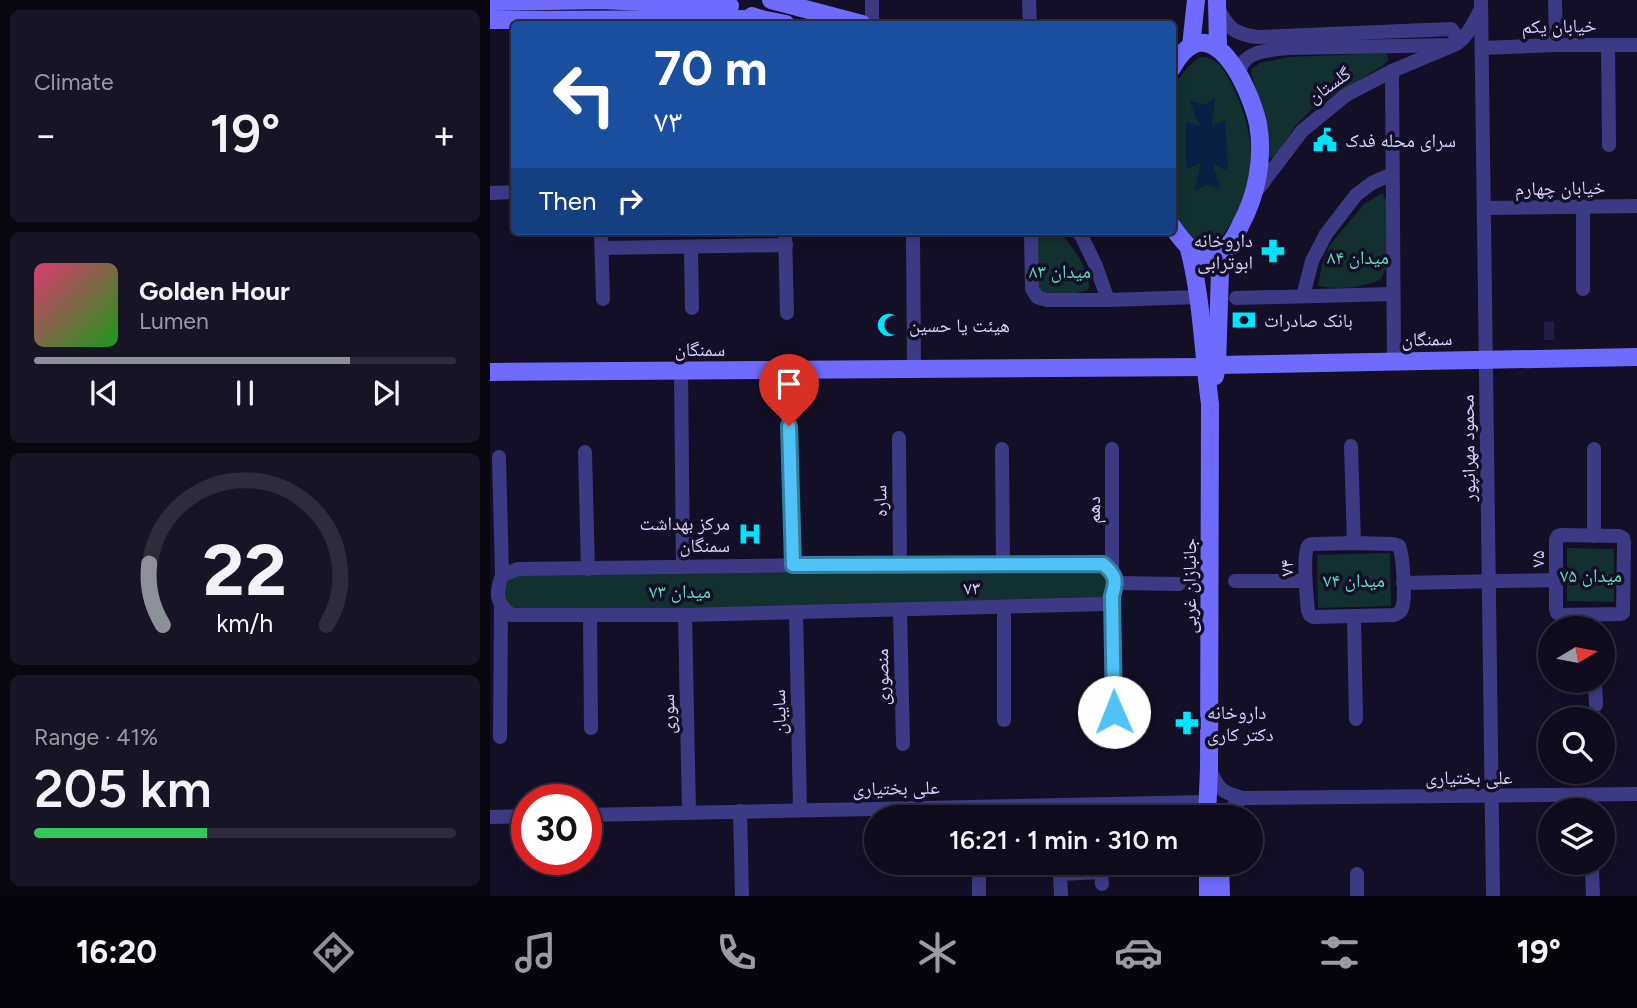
<!DOCTYPE html>
<html lang="en">
<head>
<meta charset="utf-8">
<style>
  :root { --surface:#0e0b1c; --page:#171425; --text:#f1f3f6; --muted:#9b9ba3; --line:#2e2b3b; --accent:#8c9099 }
  body { margin:0; font-family:Figtree,"Noto Naskh Arabic",sans-serif; background:var(--page); color:var(--text); height:100vh; display:flex; flex-direction:column; font-size:26px; white-space:nowrap }
  * { box-sizing:border-box; margin:0 }
  p { font-size:23px; color:var(--muted) }
  .icon { flex:none; width:38px; height:38px; fill:none; stroke:currentColor; stroke-width:2; stroke-linecap:round; stroke-linejoin:round }
  .map { position:relative; flex:1; overflow:hidden }
  .sheet { display:flex; flex-direction:column; gap:10px; padding:10px; background:#08060f; width:490px }
  .sheet>* { flex:none }
  .guide { position:absolute; left:21px; top:21px; width:665px; height:214px; border-radius:7px; box-shadow:0 4px 10px #0003,0 0 0 2px var(--line); background:#1a4fa0; color:#fff; overflow:hidden }
  .needle { width:46px; rotate:80deg }
  .tools { position:absolute; left:1048px; top:616px; display:grid; gap:14px }
  .tools a { display:grid; place-items:center; width:77px; height:77px; border-radius:50%; background:var(--surface); box-shadow:0 4px 10px #0003,0 0 0 2px var(--line); font-size:35px }
  .speed { position:absolute; left:21px; top:784px; display:flex; gap:14px; font-size:35px; font-weight:700; text-align:center }
  .speed>* { display:grid; place-content:center; width:91px; height:91px; border-radius:50%; background:var(--surface); box-shadow:0 4px 10px #0003,0 0 0 2px var(--line); line-height:1 }
  .speed .limit { border:10px solid #d22; background:#fff; color:#111 }
  .pin { position:absolute; display:grid; place-items:center; width:60px; height:60px; color:#fff; margin:-72px -30px; border-radius:50% 50% 50% 0; rotate:-45deg; box-shadow:0 0 7px #0007 }
  .pin .icon { rotate:45deg }
  .me { position:absolute; width:77px; margin:-38px; rotate:359deg; stroke-linejoin:round; filter:drop-shadow(0 0 5px #0008) }
  .turn { display:flex; align-items:center; gap:24px; height:147px; padding:0 28px; font-size:32px }
  .turn .icon { width:91px; height:91px; stroke-width:2.5 }
  .turn b { display:block; font-size:49px; line-height:60px }
  .then { display:flex; align-items:center; height:66px; padding:0 28px; background:#0003; gap:14px; font-size:26px }
  .big { font-size:52px; font-weight:600; line-height:1.1 }
  .sheet .widget { flex:1; display:flex; flex-direction:column; justify-content:center; gap:10px; min-width:0; padding:0 24px; border-radius:10px; background:var(--page) }
  .sheet .dial { align-items:center; gap:0 }
  .dial svg { height:182px; overflow:visible; fill:none; stroke:var(--line); stroke-width:7; stroke-linecap:round; text-anchor:middle }
  .dial text { fill:var(--text); stroke:none }
  .song { display:flex; align-items:center; gap:21px }
  .cover { width:84px; height:84px; border-radius:10px; background:linear-gradient(135deg,hsl(340 70% 55%),hsl(120 70% 35%)) }
  .played { height:7px; border-radius:4px; background:linear-gradient(90deg,var(--accent) 75%,var(--line) 75%) }
  .keys { display:flex; justify-content:space-around; direction:ltr }
  .heat { display:flex; justify-content:space-between; align-items:center; font-size:38px; direction:ltr }
  .charge { height:10px; border-radius:5px; background:linear-gradient(90deg,#34c759 41%,var(--line) 0) }
  .trip { position:absolute; left:374px; top:805px; width:399px; height:70px; border-radius:35px; background:var(--surface); box-shadow:0 4px 10px #0003,0 0 0 2px var(--line); font-weight:600; line-height:70px; text-align:center }
  .tab-bar { display:flex; height:112px; justify-content:space-around; align-items:center; background:#06040b; color:var(--muted) }
  .tab-bar .icon { width:49px; height:49px }
  .tab-bar .active { color:var(--accent) }
  .tab-bar b { font-size:32px; color:var(--text) }
  main { display:flex; flex:1; min-height:0 }
  .map>svg:first-child { display:block }
  .green { fill:#12302f }
  .water { fill:#0a1f44 }
  .building { fill:#241b47 }
  .lines { fill:none; stroke-linecap:round; stroke-linejoin:round }
  .minor { stroke:#3d3a85; stroke-width:14 }
  .secondary { stroke:#6f6bff; stroke-width:18 }
  .route-casing { stroke:#337fa1; stroke-width:18 }
  .route { stroke:#4fc3f7; stroke-width:12 }
  .labels { text-anchor:middle; dominant-baseline:central; stroke-width:7; stroke-linejoin:round; paint-order:stroke }
  .street-label { font-size:19px; fill:#d9d4ff; stroke:#130f26 }
  .poi-label { font-size:19px; fill:#d9d4ff; stroke:#130f26; text-anchor:start }
  .park-label { font-size:19px; fill:#5fe0c0; stroke:#130f26 }
</style>
</head>
<body>
<main>
<section class="sheet">
<div class="widget"><p>Climate</p>
<div class="heat"><a>−</a><b class="big">19°</b><a>+</a></div>
</div>
<div class="widget">
<div class="song"><i class="cover"></i><div><b>Golden Hour</b><p>Lumen</p></div></div>
<div class="played"></div>
<div class="keys"><svg class="icon" aria-label="previous" viewBox="0 0 24 24"><path d="M18 5L8 12l10 7zM5 5v14"/></svg><svg class="icon" aria-label="pause" viewBox="0 0 24 24"><path d="M8 5v14M16 5v14"/></svg><svg class="icon" aria-label="next" viewBox="0 0 24 24"><path d="M6 5l10 7-10 7zM19 5v14"/></svg></div>
</div>
<div class="widget dial"><svg viewBox="0 0 100 80">
<path d="M14 69A42 42 0 1 1 86 69"/>
<path d="M14 69A42 42 0 0 1 8 42" stroke="#8c9099"/>
<text x="50" y="56" font-size="32" font-weight="700">22</text>
<text x="50" y="72" font-size="11">km/h</text>
</svg></div>
<div class="widget"><p>Range · 41%</p><b class="big">205 km</b><div class="charge"></div></div>
</section>
<div class="map">
<svg width="1147" height="896" viewBox="0 0 1147 896">
  <rect width="100%" height="100%" fill="#130f26"/>
  <g class="green">
    <path d="M896,53L899,59L894,65L824,107L806,125L787,154L780,159C776,147 778,136 776,125C773,105 763,88 761,69L770,63L799,57Z"/>
    <path d="M710,57C727,57 734,69 741,83C750,101 758,122 760,143C761,151 761,161 760,170C758,190 733,266 702,239C693,232 684,212 683,201C681,193 683,183 683,175C683,155 683,136 683,116C683,108 680,97 683,89C687,78 700,64 710,57Z"/>
    <path d="M892,193L897,202L896,268L891,279C873,288 848,290 828,286L832,264L840,245L874,204Z"/>
    <path d="M126,231H280V232L126,237Z"/>
    <path d="M547,231H569C582,246 600,269 599,289C589,295 560,295 550,290L548,281Z"/>
    <path d="M1077,548L1124,549V602L1077,601Z"/>
    <path d="M900,553L901,606L828,608L827,555Z"/>
    <path d="M613,564L627,583L614,604L21,615L11,606L12,575Z"/>
  </g>
  <path class="water" d="M725,98L722,126L735,120L738,172L722,162L731,189L717,185L704,191L711,163L696,169V121L710,127L699,100L714,105Z"/>
  <path class="building" d="M1064,321V340H1054V322Z"/>
  <g class="lines">
    <g class="minor">
      <path d="M382,0V24"/>
      <path d="M539,0L540,24"/>
      <path d="M991,0L1003,896"/>
      <path d="M1065,0L1066,45"/>
      <path d="M728,8C738,28 744,34 767,37L961,29C966,34 967,38 964,45L902,71L856,95L812,131L765,193"/>
      <path d="M1118,45L1119,145"/>
      <path d="M992,48L1066,45H1147"/>
      <path d="M902,71L904,361"/>
      <path d="M749,74C750,71 751,66 753,63C762,50 783,50 797,48L964,45C977,39 984,21 991,9"/>
      <path d="M0,193L24,192"/>
      <path d="M994,208L1147,206"/>
      <path d="M111,231L113,299"/>
      <path d="M295,231L297,313"/>
      <path d="M423,231L424,369"/>
      <path d="M541,231L542,289L547,297L557,300H618L709,297"/>
      <path d="M587,231L591,235L606,266L618,300"/>
      <path d="M201,247L202,308"/>
      <path d="M112,248L296,245"/>
      <path d="M1093,289V207"/>
      <path d="M813,296L822,261L836,234L866,195L882,183L902,174"/>
      <path d="M746,298L903,294"/>
      <path d="M191,370L193,566"/>
      <path d="M297,370L302,565"/>
      <path d="M409,438L410,564"/>
      <path d="M861,446L864,543"/>
      <path d="M512,449L513,564"/>
      <path d="M1104,449V536"/>
      <path d="M95,452L98,569"/>
      <path d="M9,457L12,575"/>
      <path d="M1071,535L1129,536L1133,538L1134,542L1133,613L1130,614L1071,615L1067,613L1066,609V540L1068,536Z"/>
      <path d="M864,543L903,544L909,546C913,556 916,598 912,608C911,613 908,613 904,615L823,617L820,615L818,611C817,601 812,552 818,546C819,545 821,544 823,544Z"/>
      <path d="M410,564H613C630,577 629,590 614,604L195,615H21C5,602 6,593 12,575L28,569Z"/>
      <path d="M622,571V449"/>
      <path d="M745,581H815"/>
      <path d="M627,583L689,584"/>
      <path d="M913,583L1066,580"/>
      <path d="M622,596L624,712"/>
      <path d="M514,607V720"/>
      <path d="M410,610L413,744"/>
      <path d="M306,613L310,810"/>
      <path d="M195,615L199,812"/>
      <path d="M100,616L101,728"/>
      <path d="M864,617L866,719"/>
      <path d="M1105,681L1106,705"/>
      <path d="M10,737L11,607"/>
      <path d="M719,769C729,789 730,792 753,798L1147,794"/>
      <path d="M250,811L252,896"/>
      <path d="M96,815L717,802"/>
      <path d="M0,817L37,816"/>
      <path d="M736,817L745,804L753,798"/>
      <path d="M489,863V896"/>
      <path d="M1102,869L1103,896"/>
      <path d="M867,874V896"/>
      <path d="M571,896L570,874L611,872L612,884"/>
    </g>
    <g class="secondary">
      <path d="M281,0L372,24"/>
      <path d="M727,0L728,47"/>
      <path d="M0,2L111,0L240,6"/>
      <path d="M262,16L271,19L296,24"/>
      <path d="M0,20L271,19"/>
      <path d="M701,46L706,0"/>
      <path d="M682,68C720,0 760,87 768,124C774,158 767,194 751,224C746,235 740,247 728,253C708,263 692,241 682,226"/>
      <path d="M699,249C712,299 713,352 720,404L719,769L717,817"/>
      <path d="M727,365L1147,357"/>
      <path d="M0,372L715,367"/>
      <path d="M725,376L727,365L730,271L736,248"/>
      <path d="M718,863V896"/>
      <path d="M730,863L731,896"/>
    </g>
  </g>
  <g class="lines">
    <g class="route-casing">
      <path id="route" d="M299,426L303,565L613,564C626,575 627,580 622,596L624,712"/>
    </g>
    <use href="#route" class="route"/>
  </g>
  <defs>
    <g id="civic-bare" transform="scale(1.89)"><path d="M-.6-6.5H3V-4.5H.6V-3L4-1V1h2V6H-6V1h2V-1L-.6-3ZM-1.2 2.5V6h2.4V2.5Z" fill="#00e5ff" stroke="#130f26" stroke-width="2.5" paint-order="stroke"/></g>
    <g id="pharmacy-bare" transform="scale(1.89)"><path d="M-2-6h4v4h4v4h-4v4h-4v-4h-4v-4h4Z" fill="#00e5ff" stroke="#130f26" stroke-width="2.5" paint-order="stroke"/></g>
    <g id="bank-bare" transform="scale(1.89)"><path d="M-6-4H6V4H-6ZM0-2.3a2.3 2.3 0 1 0 0 4.6a2.3 2.3 0 1 0 0-4.6Z" fill="#00e5ff" stroke="#130f26" stroke-width="2.5" paint-order="stroke"/></g>
    <g id="mosque-bare" transform="scale(1.89)"><path d="M3.5-4.9A6 6 0 1 0 3.5 4.9A5 5 0 1 1 3.5-4.9Z" fill="#00e5ff" stroke="#130f26" stroke-width="2.5" paint-order="stroke"/></g>
    <g id="hospital-bare" transform="scale(1.89)"><path d="M-5-5h3v3.5h4V-5h3V5h-3V1.5h-4V5h-3Z" fill="#00e5ff" stroke="#130f26" stroke-width="2.5" paint-order="stroke"/></g>
  </defs>
  <g fill-rule="evenodd">
    <use href="#civic-bare" x="835" y="140"/>
    <use href="#pharmacy-bare" x="783" y="251"/>
    <use href="#bank-bare" x="754" y="320"/>
    <use href="#mosque-bare" x="399" y="325"/>
    <use href="#hospital-bare" x="260" y="534"/>
    <use href="#pharmacy-bare" x="697" y="723"/>
  </g>
  <g class="labels">
    <g class="street-label">
      <text transform="translate(1069 26) rotate(-1)">خیابان یکم</text>
      <text transform="translate(839 85) rotate(-35)">گلستان</text>
      <text transform="translate(1070 188) rotate(-1)">خیابان چهارم</text>
      <text transform="translate(937 339) rotate(-1)">سمنگان</text>
      <text x="210" y="349">سمنگان</text>
      <text transform="translate(978 448) rotate(-91)">محمود مهرانپور</text>
      <text transform="translate(390 501) rotate(-91)">ساره</text>
      <text transform="translate(603 510) rotate(-90)">دهم</text>
      <text transform="translate(1047 559) rotate(-90)">۷۵</text>
      <text transform="translate(796 568) rotate(-90)">۷۴</text>
      <text transform="translate(699 586) rotate(-90)">جانبازان غربی</text>
      <text transform="translate(482 588) rotate(-2)">۷۳</text>
      <text transform="translate(392 677) rotate(-91)">منصوری</text>
      <text transform="translate(289 712) rotate(-91)">سایبان</text>
      <text transform="translate(178 714) rotate(-91)">سوری</text>
      <text x="979" y="777">علی بختیاری</text>
      <text transform="translate(406 788) rotate(-1)">علی بختیاری</text>
    </g>
    <g class="poi-label">
      <text x="855" y="140">سرای محله فدک</text>
      <text x="763" y="240" text-anchor="end">داروخانه<tspan x="763" dy="22">ابوترابی</tspan></text>
      <text x="774" y="320">بانک صادرات</text>
      <text x="419" y="325">هیئت یا حسین</text>
      <text x="240" y="523" text-anchor="end">مرکز بهداشت<tspan x="240" dy="22">سمنگان</tspan></text>
      <text x="717" y="712">داروخانه<tspan x="717" dy="22">دکتر کاری</tspan></text>
    </g>
    <g class="park-label">
      <text x="868" y="257">میدان ۸۴</text>
      <text x="570" y="271">میدان ۸۳</text>
      <text x="1101" y="575">میدان ۷۵</text>
      <text x="864" y="580">میدان ۷۴</text>
      <text x="190" y="591">میدان ۷۳</text>
    </g>
  </g>
</svg>
<div class="tools">
<a><svg class="needle" viewBox="-14 -14 28 28"><path d="M0-13l5 13h-10z" fill="#e53935"/><path d="M0 13l5-13h-10z" fill="#9b9ba3"/></svg></a>
<a><svg class="icon" aria-label="search" viewBox="0 0 24 24"><circle cx="10" cy="10" r="6"/><path d="M15 15l6 6"/></svg></a>
<a><svg class="icon" aria-label="layers" viewBox="0 0 24 24"><path d="M12 4l9 5-9 5-9-5zM3 14l9 5 9-5"/></svg></a>
</div>
<div class="speed"><div class="limit">30</div></div>
<div class="pin" style="left:299px;top:426px;background:#d93025"><svg class="icon" aria-label="arrive" viewBox="0 0 24 24"><path d="M6 21V4h12l-3 4 3 4H6"/></svg></div>
<svg class="me" style="left:624px;top:712px" viewBox="-20 -20 40 40"><circle r="19" fill="#fff"/><path d="M0-13L10 11 0 6-10 11z" fill="#4fc3f7"/></svg>
<div class="trip">16:21 · 1 min · 310 m</div>
<div class="guide">
<div class="turn"><svg class="icon" aria-label="left" viewBox="0 0 24 24"><path d="M17 20v-9H6M10 6l-5 5 5 5"/></svg><div><b>70 m</b>۷۳</div></div>
<div class="then">Then<svg class="icon" aria-label="right" viewBox="0 0 24 24"><path d="M7 20v-9h11M14 6l5 5-5 5"/></svg></div>
</div>
</div>
</main>
<nav class="tab-bar">
<b>16:20</b>
<svg class="icon active" aria-label="directions" viewBox="0 0 24 24"><path d="M12 3l9 9-9 9-9-9zM9 14v-3h6M13 9l2 2-2 2"/></svg>
<svg class="icon" aria-label="music" viewBox="0 0 24 24"><path d="M9 18V5l10-2v13"/><circle cx="6" cy="18" r="3"/><circle cx="16" cy="16" r="3"/></svg>
<svg class="icon" aria-label="phone" viewBox="0 0 24 24"><path d="M5 4h4l2 5-3 2q2 4 5 5l2-3 5 2v4C11 20 4 13 5 4z"/></svg>
<svg class="icon" aria-label="climate" viewBox="0 0 24 24"><path d="M12 3v18M4 7l16 10M4 17L20 7"/></svg>
<svg class="icon" aria-label="car" viewBox="0 0 24 24"><path d="M5 17H2v-5l4-1 3-4h7l3 4 3 1v5h-3M9 17h6M6 11h13"/><circle cx="7" cy="17" r="2"/><circle cx="17" cy="17" r="2"/></svg>
<svg class="icon" aria-label="filters" viewBox="0 0 24 24"><path d="M4 7h16M4 17h16"/><circle cx="9" cy="7" r="2"/><circle cx="15" cy="17" r="2"/></svg>
<b>19°</b>
</nav>
</body>
</html>
